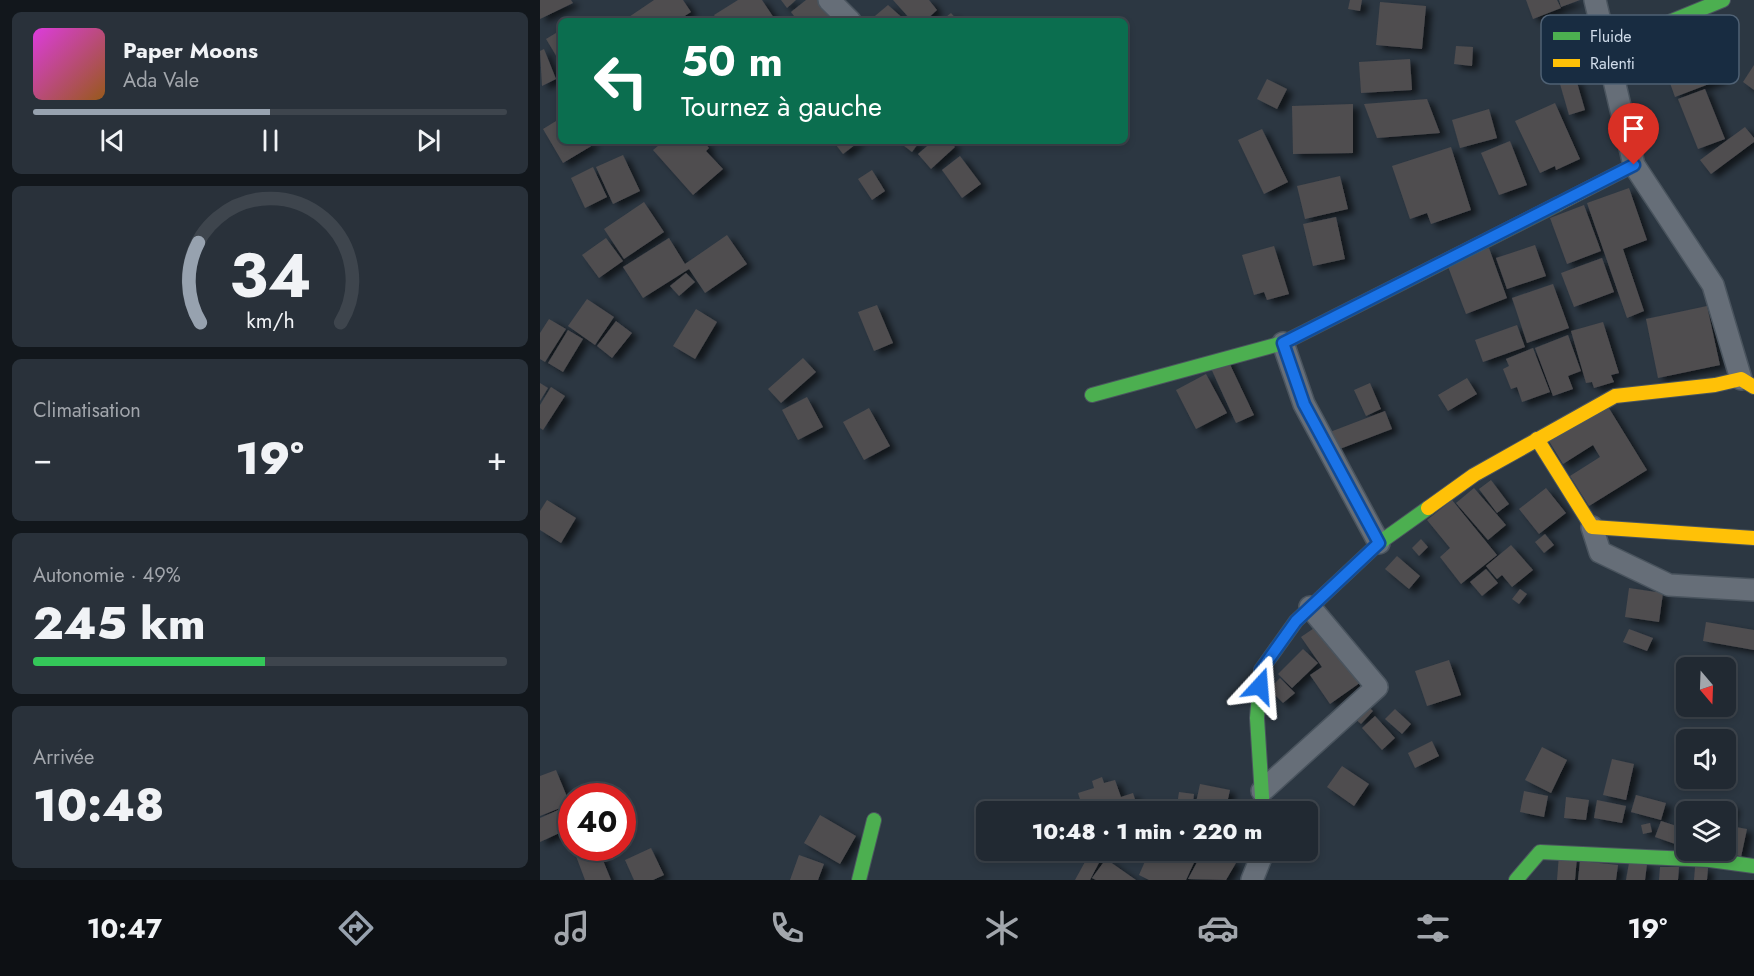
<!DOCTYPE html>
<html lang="fr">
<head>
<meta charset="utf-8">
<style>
  :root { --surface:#212932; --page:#29313a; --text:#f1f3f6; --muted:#a2a6ac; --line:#3e454d; --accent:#97a2af }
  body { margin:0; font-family:Jost,sans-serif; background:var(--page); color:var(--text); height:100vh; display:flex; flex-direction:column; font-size:22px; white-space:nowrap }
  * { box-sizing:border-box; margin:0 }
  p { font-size:20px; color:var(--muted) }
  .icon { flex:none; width:33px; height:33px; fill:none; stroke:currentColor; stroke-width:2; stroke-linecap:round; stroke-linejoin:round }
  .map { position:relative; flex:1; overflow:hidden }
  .sheet { display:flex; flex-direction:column; gap:12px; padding:12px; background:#12171c; width:540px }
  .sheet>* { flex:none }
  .top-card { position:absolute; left:18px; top:18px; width:570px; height:126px; border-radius:9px; box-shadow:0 3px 9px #0003,0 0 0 2px var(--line); background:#0b6e4f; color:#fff; overflow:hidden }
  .needle { width:39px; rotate:161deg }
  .tools { position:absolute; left:1136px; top:657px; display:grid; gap:12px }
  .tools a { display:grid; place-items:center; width:60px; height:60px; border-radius:9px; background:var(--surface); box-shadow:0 3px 9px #0003,0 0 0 2px var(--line); font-size:30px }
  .speed { position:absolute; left:18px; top:783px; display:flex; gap:12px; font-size:30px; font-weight:700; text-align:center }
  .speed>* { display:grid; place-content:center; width:78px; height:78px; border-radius:50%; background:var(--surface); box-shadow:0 3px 9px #0003,0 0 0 2px var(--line); line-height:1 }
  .speed .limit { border:9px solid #d22; background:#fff; color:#111 }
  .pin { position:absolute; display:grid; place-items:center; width:51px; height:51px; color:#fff; margin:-62px -26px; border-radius:50% 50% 50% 0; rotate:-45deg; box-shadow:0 0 6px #0007 }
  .pin .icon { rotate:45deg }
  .me { position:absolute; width:66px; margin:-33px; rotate:19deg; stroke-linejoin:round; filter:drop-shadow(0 0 4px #0008) }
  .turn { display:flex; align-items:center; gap:21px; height:126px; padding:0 24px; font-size:27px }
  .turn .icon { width:78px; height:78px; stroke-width:2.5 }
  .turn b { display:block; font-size:42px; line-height:51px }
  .big { font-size:45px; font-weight:800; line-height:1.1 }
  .sheet .card { flex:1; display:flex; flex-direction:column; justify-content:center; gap:9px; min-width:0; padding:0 21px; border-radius:9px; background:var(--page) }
  .sheet .dial { align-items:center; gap:0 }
  .dial svg { height:156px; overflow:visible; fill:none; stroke:var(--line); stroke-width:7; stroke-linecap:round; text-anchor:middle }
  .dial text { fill:var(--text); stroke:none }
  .song { display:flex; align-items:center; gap:18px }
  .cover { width:72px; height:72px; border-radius:9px; background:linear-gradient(135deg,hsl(300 70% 55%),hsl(30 70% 35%)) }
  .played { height:6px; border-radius:3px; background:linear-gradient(90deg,var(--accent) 50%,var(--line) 50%) }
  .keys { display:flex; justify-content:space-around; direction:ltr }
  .heat { display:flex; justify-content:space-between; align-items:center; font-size:33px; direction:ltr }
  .charge { height:9px; border-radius:4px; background:linear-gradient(90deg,#34c759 49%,var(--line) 0) }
  .trip { position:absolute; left:436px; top:801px; width:342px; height:60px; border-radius:9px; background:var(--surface); box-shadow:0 3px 9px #0003,0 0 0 2px var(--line); font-weight:800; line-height:60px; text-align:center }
  .menu { display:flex; height:96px; justify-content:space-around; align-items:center; background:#0d1014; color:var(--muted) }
  .menu .icon { width:42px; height:42px }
  .menu .on { color:var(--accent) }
  .menu b { font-size:27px; color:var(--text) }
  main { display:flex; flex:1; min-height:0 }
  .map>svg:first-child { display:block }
  .building { fill:#4f4d50; filter:url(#shadow) }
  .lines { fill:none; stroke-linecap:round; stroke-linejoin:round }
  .street-casing { stroke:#4a545e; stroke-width:24 }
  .fast-casing { stroke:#4a545e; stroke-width:16 }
  .slow-casing { stroke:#4a545e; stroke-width:16 }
  .street { stroke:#666e78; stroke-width:21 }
  .fast { stroke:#4caf50; stroke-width:14 }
  .slow { stroke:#ffc107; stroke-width:14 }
  .route-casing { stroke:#114b97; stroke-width:15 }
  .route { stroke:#1a73e8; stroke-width:10 }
  .key { fill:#182c41; stroke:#4f6174; stroke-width:1.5 }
  .key-label { font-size:16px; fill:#d0dcea }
</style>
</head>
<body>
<main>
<section class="sheet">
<div class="card">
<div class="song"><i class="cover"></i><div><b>Paper Moons</b><p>Ada Vale</p></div></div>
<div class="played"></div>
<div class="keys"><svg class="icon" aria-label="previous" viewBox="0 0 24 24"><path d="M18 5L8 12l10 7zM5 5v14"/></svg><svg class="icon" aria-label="pause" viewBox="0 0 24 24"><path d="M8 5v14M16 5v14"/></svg><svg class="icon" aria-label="next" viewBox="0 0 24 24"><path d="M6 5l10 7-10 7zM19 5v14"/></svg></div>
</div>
<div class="card dial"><svg viewBox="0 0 100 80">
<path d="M14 69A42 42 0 1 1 86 69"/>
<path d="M14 69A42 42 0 0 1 13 28" stroke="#97a2af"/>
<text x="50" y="56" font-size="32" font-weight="700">34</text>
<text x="50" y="72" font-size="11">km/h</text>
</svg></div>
<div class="card"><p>Climatisation</p>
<div class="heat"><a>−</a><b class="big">19°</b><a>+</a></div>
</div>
<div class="card"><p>Autonomie · 49%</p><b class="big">245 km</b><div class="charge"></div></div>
<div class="card"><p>Arrivée</p><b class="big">10:48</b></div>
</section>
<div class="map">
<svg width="1214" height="880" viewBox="0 0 1214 880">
  <defs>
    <filter id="shadow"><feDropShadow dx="6" dy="4" stdDeviation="3" flood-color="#0009"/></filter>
  </defs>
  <rect width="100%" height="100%" fill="#2c3742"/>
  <g class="building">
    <path d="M0,0H31L33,3L0,19Z"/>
    <path d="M114,0H143L151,12L137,21H88L86,19Z"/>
    <path d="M198,0H222L234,18L230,21H178L174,15Z"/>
    <path d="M241,0H256L247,8Z"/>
    <path d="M266,0H277L293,21H258L251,12Z"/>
    <path d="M353,0H389L397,10L385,21H372Z"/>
    <path d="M810,0H822L820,11L808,9Z"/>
    <path d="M986,0H1017L1021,8L993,19Z"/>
    <path d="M1019,0H1040L1021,7Z"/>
    <path d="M840,2L886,6L882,49L836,45Z"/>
    <path d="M348,5L366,21H329Z"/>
    <path d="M411,13L418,21H401Z"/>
    <path d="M1160,20L1182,79L1135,97L1125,69L1118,72L1106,40Z"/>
    <path d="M21,30V55L17,57L6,39Z"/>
    <path d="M916,46L933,47L932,66L914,64Z"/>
    <path d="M4,49L16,79L2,86L0,51Z"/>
    <path d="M870,59L872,90L821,93L819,62Z"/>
    <path d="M1214,65V90L1203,82Z"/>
    <path d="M727,79L747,89L737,109L717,99Z"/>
    <path d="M1036,79L1045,110L1029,115L1020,84Z"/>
    <path d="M1165,89L1185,139L1158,149L1138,99Z"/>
    <path d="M887,99L900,133L837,138L824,104Z"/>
    <path d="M1015,103L1040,159L1016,170L1015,166L1000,173L975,121Z"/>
    <path d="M813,104V153L753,154L752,106Z"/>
    <path d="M949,109L957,138L920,148L912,120Z"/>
    <path d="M21,118V141H50L53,145L23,163L3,129Z"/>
    <path d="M1205,127L1214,138V142L1171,174L1160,160Z"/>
    <path d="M722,129L748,182L724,194L698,140Z"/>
    <path d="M124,141H163L169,148L166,151L183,169L153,195L113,150Z"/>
    <path d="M293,141H320L303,154Z"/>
    <path d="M360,141H380L372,152L359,142Z"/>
    <path d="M393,141H409L415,147L391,169L378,154Z"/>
    <path d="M970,141L987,185L959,195L941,153Z"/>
    <path d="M911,147L931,210L891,224L887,213L870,219L852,166Z"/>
    <path d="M83,155L100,191L73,204L56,167Z"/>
    <path d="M420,156L441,184L422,198L402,170Z"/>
    <path d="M53,167L67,197L45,208L31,178Z"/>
    <path d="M332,170L345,191L332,200L318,179Z"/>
    <path d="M800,176L808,209L765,219L757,186Z"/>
    <path d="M1089,188L1107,240L1083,249L1104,311L1087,318L1047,203Z"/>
    <path d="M104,202L124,232L84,259L64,229Z"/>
    <path d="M1044,205L1061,251L1027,264L1010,218Z"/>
    <path d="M796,217L805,259L773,266L763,224Z"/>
    <path d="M187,235L207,264L165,293L149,269L103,298L83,267L129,238L145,264Z"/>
    <path d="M66,238L83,261L59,278L42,255Z"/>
    <path d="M995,245L1006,276L967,289L956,258Z"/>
    <path d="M734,246L749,294L727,300L724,292L714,295L702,255Z"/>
    <path d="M949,248L967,298L926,314L907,264Z"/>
    <path d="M1062,258L1074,292L1034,307L1021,273Z"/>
    <path d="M146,273L155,282L139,296L130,286Z"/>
    <path d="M1013,284L1029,328L987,343L972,298Z"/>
    <path d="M47,299L74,317L55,345L28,326Z"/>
    <path d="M337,305L353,343L334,351L318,312Z"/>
    <path d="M1167,306L1180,365L1118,378L1106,319Z"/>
    <path d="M156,309L177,322L155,359L133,346Z"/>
    <path d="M9,319L26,329L5,362L0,359V333Z"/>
    <path d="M76,321L92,333L72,358L57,346Z"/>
    <path d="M1063,322L1079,373L1071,375L1074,382L1054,388L1052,382L1046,383L1031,331Z"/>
    <path d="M977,325L985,347L943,362L935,340Z"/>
    <path d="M28,330L43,339L23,372L8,363Z"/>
    <path d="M1028,335L1041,371L1028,376L1033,389L1013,396L995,348Z"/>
    <path d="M993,348L1010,392L982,402L977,387L971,389L963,369L969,366L966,359Z"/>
    <path d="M686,356L714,415L696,423L669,364Z"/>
    <path d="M263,358L276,372L241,403L228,389Z"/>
    <path d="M666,374L687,413L656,429L636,390Z"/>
    <path d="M927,378L937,394L908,411L898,395Z"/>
    <path d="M0,383L8,388L0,401Z"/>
    <path d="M830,383L841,409L826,416L814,390Z"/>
    <path d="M11,387L25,396L3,430L0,428V405Z"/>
    <path d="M267,397L283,427L258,440L242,410Z"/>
    <path d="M1067,405L1107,470L1049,506L1030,476L1060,457L1053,445L1023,464L1009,441Z"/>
    <path d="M329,408L350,446L324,460L303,422Z"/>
    <path d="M845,411L852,429L797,450L790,432Z"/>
    <path d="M951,480L969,504L957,513L939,489Z"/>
    <path d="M934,488L966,525L948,540L916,503Z"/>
    <path d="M1006,488L1026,513L999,534L979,509Z"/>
    <path d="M7,500L36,518L21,543L0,530V511Z"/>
    <path d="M912,500L957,555L921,584L900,557L910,548L887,520Z"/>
    <path d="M1005,534L1014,545L1004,553L995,542Z"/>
    <path d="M881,539L888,547L879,556L872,548Z"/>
    <path d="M971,545L993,570L972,587L962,575L957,579L946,566Z"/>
    <path d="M857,556L880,576L869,589L845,569Z"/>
    <path d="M946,569L958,583L942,596L930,582Z"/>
    <path d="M1089,588L1123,593L1119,622L1085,617Z"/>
    <path d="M980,589L987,594L979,604L972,599Z"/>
    <path d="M783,622L824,680L790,704L770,675L782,667L761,637Z"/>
    <path d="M1166,622L1214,630V650L1163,641Z"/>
    <path d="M1089,629L1113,638L1107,651L1083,642Z"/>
    <path d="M763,649L778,663L752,688L738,674Z"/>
    <path d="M909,660L921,695L887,706L875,671Z"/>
    <path d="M740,678L755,693L743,703L729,689Z"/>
    <path d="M825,704L833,711L821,724L813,717Z"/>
    <path d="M855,709L871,724L862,734L845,719Z"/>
    <path d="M835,716L855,738L842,750L822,728Z"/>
    <path d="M892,741L899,756L875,768L868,753Z"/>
    <path d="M1002,747L1027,760L1011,793L985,780Z"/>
    <path d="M1072,759L1094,764L1086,800L1063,795Z"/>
    <path d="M802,766L829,784L814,806L787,787Z"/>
    <path d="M16,770L30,804L0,816V776Z"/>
    <path d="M562,777L564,783L575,780L581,797L593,793L599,812H544L538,793L554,788L552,781Z"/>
    <path d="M660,784L690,790L685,812H654Z"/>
    <path d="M984,791L1008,796L1004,817L980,812Z"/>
    <path d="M639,792L654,794L652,812H636Z"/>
    <path d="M1096,795L1126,803L1121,820L1091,812Z"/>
    <path d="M1026,797L1049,800L1046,820L1024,818Z"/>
    <path d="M1166,799L1194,806L1186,836L1185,812H1163Z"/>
    <path d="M1057,800L1086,806L1082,823L1054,818Z"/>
    <path d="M32,804V844L26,830L0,842V818Z"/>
    <path d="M606,807L630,809V812H606Z"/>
    <path d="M280,815L316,836L300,864L264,843Z"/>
    <path d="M1121,821L1143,828L1138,845L1115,837Z"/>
    <path d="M1110,823L1112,832L1103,834L1101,825Z"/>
    <path d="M1190,826L1207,829L1201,857L1185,849Z"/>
    <path d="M33,848H58L71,880H45Z"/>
    <path d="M111,848L124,875L113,880H94L85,860Z"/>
    <path d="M610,850H656L659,852L646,880H609L599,875Z"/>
    <path d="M551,851L562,857L550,880H535Z"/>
    <path d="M675,852L696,863L686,880L648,879L662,853L672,858Z"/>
    <path d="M259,855L284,864L278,880H250Z"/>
    <path d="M1019,855L1037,857L1035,880H1017Z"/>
    <path d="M566,859L596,880H556L552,878Z"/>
    <path d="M1040,861L1078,865L1076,880H1038Z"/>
    <path d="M1089,863L1107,864L1105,880H1086Z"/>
    <path d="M1120,867H1139L1138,880H1119Z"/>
    <path d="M1155,867L1168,868L1167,880H1154Z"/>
  </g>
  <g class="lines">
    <g class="street-casing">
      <g id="street">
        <path d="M289,0L310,21"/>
        <path d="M1055,0L1094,165L1173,285L1201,379"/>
        <path d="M743,343L764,404L839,543"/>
        <path d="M1052,527L1060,552L1129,585L1214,590"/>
        <path d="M722,791L837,687L770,607"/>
        <path d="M712,880L724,850"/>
      </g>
    </g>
    <g class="fast-casing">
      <g id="fast">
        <path d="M1066,48L1183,0"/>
        <path d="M552,395L743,343L1018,204"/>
        <path d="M723,812L717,718L721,670L756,621L839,543L888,508"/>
        <path d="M319,880L334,820"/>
        <path d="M976,880L1000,852L1170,860L1214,866"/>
      </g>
    </g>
    <g class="slow-casing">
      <g id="slow">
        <path d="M1018,204L1094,165"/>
        <path d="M997,439L1052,527L1214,538"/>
        <path d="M888,508L934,475L1075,396L1175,385L1201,379L1214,387"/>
      </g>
    </g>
    <use href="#street" class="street"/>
    <use href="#fast" class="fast"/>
    <use href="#slow" class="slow"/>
  </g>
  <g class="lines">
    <g class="route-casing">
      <path id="route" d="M720,686L721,670L756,621L839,543L764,404L743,343L1094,165"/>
    </g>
    <use href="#route" class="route"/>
  </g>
  <rect x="1001" y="15" width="198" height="69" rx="9" class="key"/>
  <rect x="1013" y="32" width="27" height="8" fill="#4caf50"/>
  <rect x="1013" y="59" width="27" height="8" fill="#ffc107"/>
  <g class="key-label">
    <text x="1050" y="42">Fluide</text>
    <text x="1050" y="69">Ralenti</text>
  </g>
</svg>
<div class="tools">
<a><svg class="needle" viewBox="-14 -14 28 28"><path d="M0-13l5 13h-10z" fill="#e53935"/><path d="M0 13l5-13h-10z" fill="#a2a6ac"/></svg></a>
<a><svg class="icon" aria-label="sound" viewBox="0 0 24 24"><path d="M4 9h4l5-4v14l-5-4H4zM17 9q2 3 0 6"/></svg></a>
<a><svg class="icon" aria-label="layers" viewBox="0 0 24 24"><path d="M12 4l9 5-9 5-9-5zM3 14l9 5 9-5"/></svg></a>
</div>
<div class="speed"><div class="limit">40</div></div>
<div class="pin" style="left:1094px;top:165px;background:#d93025"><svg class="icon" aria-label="arrive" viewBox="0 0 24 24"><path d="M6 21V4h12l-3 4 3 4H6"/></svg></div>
<svg class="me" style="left:720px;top:686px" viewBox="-20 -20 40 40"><path d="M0-17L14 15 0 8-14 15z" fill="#1a73e8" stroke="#fff" stroke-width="4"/></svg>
<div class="trip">10:48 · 1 min · 220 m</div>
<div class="top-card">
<div class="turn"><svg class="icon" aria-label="left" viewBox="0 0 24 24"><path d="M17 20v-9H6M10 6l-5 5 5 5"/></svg><div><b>50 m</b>Tournez à gauche</div></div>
</div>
</div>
</main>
<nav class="menu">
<b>10:47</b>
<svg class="icon on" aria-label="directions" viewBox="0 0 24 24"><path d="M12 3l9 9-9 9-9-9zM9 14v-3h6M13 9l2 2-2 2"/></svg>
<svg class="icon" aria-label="music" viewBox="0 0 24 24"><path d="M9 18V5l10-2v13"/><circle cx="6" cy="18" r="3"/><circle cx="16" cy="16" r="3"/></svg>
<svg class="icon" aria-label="phone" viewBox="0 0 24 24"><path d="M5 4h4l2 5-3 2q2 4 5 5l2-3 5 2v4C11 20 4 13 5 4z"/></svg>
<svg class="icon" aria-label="climate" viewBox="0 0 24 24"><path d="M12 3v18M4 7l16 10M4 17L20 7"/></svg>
<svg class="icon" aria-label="car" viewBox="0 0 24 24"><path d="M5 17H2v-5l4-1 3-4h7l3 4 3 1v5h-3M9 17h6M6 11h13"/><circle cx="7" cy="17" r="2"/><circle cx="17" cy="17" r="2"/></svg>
<svg class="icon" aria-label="filters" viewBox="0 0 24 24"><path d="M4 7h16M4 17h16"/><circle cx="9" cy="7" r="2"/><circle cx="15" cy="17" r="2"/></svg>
<b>19°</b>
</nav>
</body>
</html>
